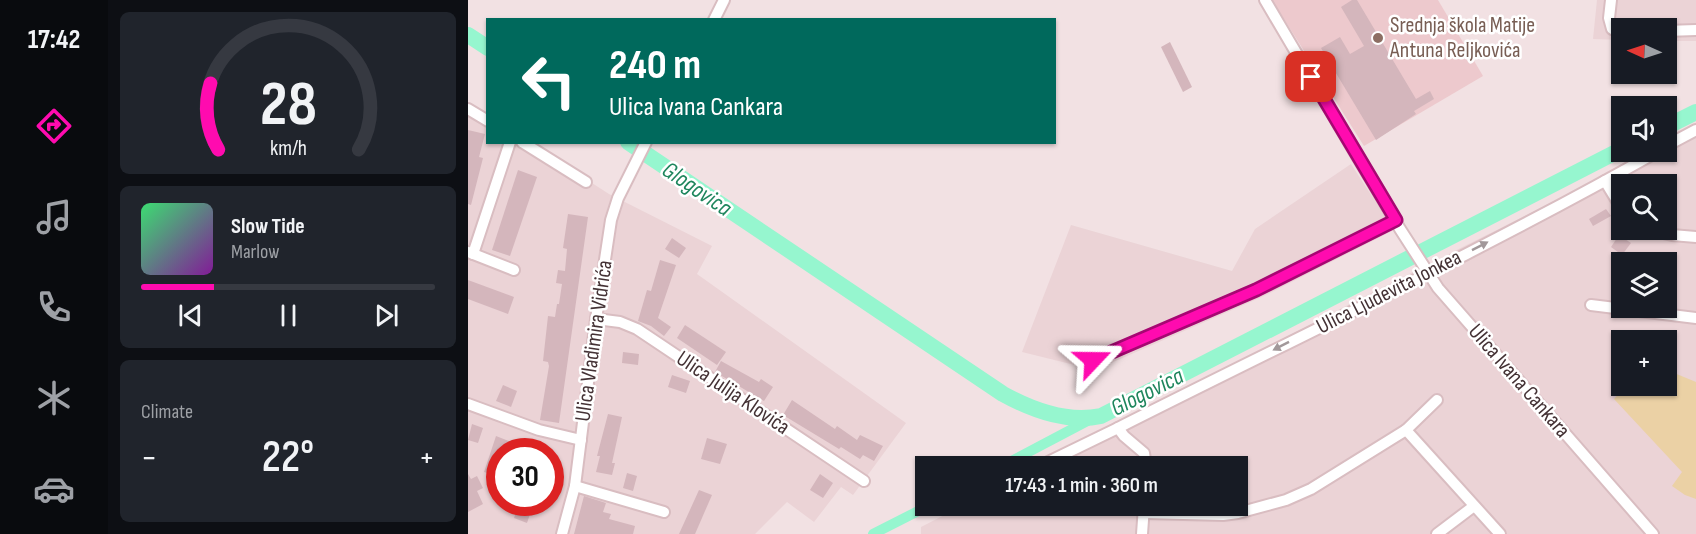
<!DOCTYPE html>
<html lang="en">
<head>
<meta charset="utf-8">
<style>
  :root { --surface:#171b24; --page:#20242c; --text:#f1f3f6; --muted:#9ea1a6; --line:#363941; --accent:#ff0baf }
  body { margin:0; font-family:"Sofia Sans Condensed",sans-serif; background:var(--page); color:var(--text); height:100vh; display:flex; flex-direction:column; font-size:22px; white-space:nowrap }
  * { box-sizing:border-box; margin:0 }
  p { font-size:20px; color:var(--muted) }
  .icon { flex:none; width:33px; height:33px; fill:none; stroke:currentColor; stroke-width:2; stroke-linecap:round; stroke-linejoin:round }
  .map { position:relative; flex:1; overflow:hidden }
  .sheet { display:flex; flex-direction:column; gap:12px; padding:12px; background:#0d0f14; width:360px }
  .sheet>* { flex:none }
  .banner { position:absolute; left:18px; top:18px; width:570px; height:126px; border-radius:0px; box-shadow:0 2px 4px #0004; background:#00695c; color:#fff; overflow:hidden }
  .needle { width:39px; rotate:273deg }
  .buttons { position:absolute; left:1143px; top:18px; display:grid; gap:12px }
  .buttons a { display:grid; place-items:center; width:66px; height:66px; border-radius:0px; background:var(--surface); box-shadow:0 2px 4px #0004; font-size:30px }
  .speed { position:absolute; left:18px; top:438px; display:flex; gap:12px; font-size:30px; font-weight:700; text-align:center }
  .speed>* { display:grid; place-content:center; width:78px; height:78px; border-radius:50%; background:var(--surface); box-shadow:0 2px 4px #0004; line-height:1 }
  .speed .limit { border:9px solid #d22; background:#fff; color:#111 }
  .pin { position:absolute; display:grid; place-items:center; width:51px; height:51px; color:#fff; margin:-26px; border-radius:12px; box-shadow:0 3px 9px #0006 }
  .me { position:absolute; width:66px; margin:-33px; rotate:67deg; stroke-linejoin:round; filter:drop-shadow(0 0 4px #0008) }
  .turn { display:flex; align-items:center; gap:21px; height:126px; padding:0 24px; font-size:27px }
  .turn .icon { width:78px; height:78px; stroke-width:2.5 }
  .turn b { display:block; font-size:42px; line-height:51px }
  .big { font-size:45px; font-weight:600; line-height:1.1 }
  .sheet .card { flex:1; display:flex; flex-direction:column; justify-content:center; gap:9px; min-width:0; padding:0 21px; border-radius:9px; background:var(--page) }
  .sheet .dial { align-items:center; gap:0 }
  .dial svg { height:156px; overflow:visible; fill:none; stroke:var(--line); stroke-width:7; stroke-linecap:round; text-anchor:middle }
  .dial text { fill:var(--text); stroke:none }
  .song { display:flex; align-items:center; gap:18px }
  .cover { width:72px; height:72px; border-radius:9px; background:linear-gradient(135deg,hsl(140 70% 55%),hsl(290 70% 35%)) }
  .played { height:6px; border-radius:3px; background:linear-gradient(90deg,var(--accent) 25%,var(--line) 25%) }
  .keys { display:flex; justify-content:space-around; direction:ltr }
  .heat { display:flex; justify-content:space-between; align-items:center; font-size:33px; direction:ltr }
  .trip { position:absolute; left:447px; top:456px; width:333px; height:60px; border-radius:0px; background:var(--surface); box-shadow:0 2px 4px #0004; font-weight:600; line-height:60px; text-align:center }
  main { display:flex; flex:1; min-height:0 }
  .dock { display:flex; flex-direction:column; width:108px; justify-content:space-around; align-items:center; background:#090b0e; color:var(--muted) }
  .dock .icon { width:42px; height:42px }
  .dock .on { color:var(--accent) }
  .dock b { font-size:27px; color:var(--text) }
  .map>svg:first-child { display:block }
  .residential { fill:#ebd3d6; fill-rule:evenodd }
  .education { fill:#edc9cd }
  .green { fill:#ebd1a5 }
  .lines { fill:none; stroke-linecap:round; stroke-linejoin:round }
  .canal { stroke:#96f6cf; stroke-width:10 }
  .river { stroke:#96f6cf; stroke-width:16 }
  .building { fill:#d4b6bc }
  .street-casing { stroke:#d9bdc1; stroke-width:14 }
  .street { stroke:#fff; stroke-width:10 }
  .oneway { fill:#a2989a }
  .route-casing { stroke:#a60772; stroke-width:15 }
  .route { stroke:#ff0baf; stroke-width:10 }
  .education-dot { fill:#8d6e63; stroke:#fff; stroke-width:2 }
  .labels { text-anchor:middle; dominant-baseline:central; stroke-width:5; stroke-linejoin:round; paint-order:stroke }
  .education-label { font-size:22px; fill:#785e54; stroke:#fff; text-anchor:start }
  .street-label { font-size:22px; fill:#443235; stroke:#fff }
  .water-label { font-size:24px; font-style:italic; fill:#1e865d; stroke:#fff }
</style>
</head>
<body>
<main>
<nav class="dock">
<b>17:42</b>
<svg class="icon on" aria-label="directions" viewBox="0 0 24 24"><path d="M12 3l9 9-9 9-9-9zM9 14v-3h6M13 9l2 2-2 2"/></svg>
<svg class="icon" aria-label="music" viewBox="0 0 24 24"><path d="M9 18V5l10-2v13"/><circle cx="6" cy="18" r="3"/><circle cx="16" cy="16" r="3"/></svg>
<svg class="icon" aria-label="phone" viewBox="0 0 24 24"><path d="M5 4h4l2 5-3 2q2 4 5 5l2-3 5 2v4C11 20 4 13 5 4z"/></svg>
<svg class="icon" aria-label="climate" viewBox="0 0 24 24"><path d="M12 3v18M4 7l16 10M4 17L20 7"/></svg>
<svg class="icon" aria-label="car" viewBox="0 0 24 24"><path d="M5 17H2v-5l4-1 3-4h7l3 4 3 1v5h-3M9 17h6M6 11h13"/><circle cx="7" cy="17" r="2"/><circle cx="17" cy="17" r="2"/></svg>
</nav>
<section class="sheet">
<div class="card dial"><svg viewBox="0 0 100 80">
<path d="M14 69A42 42 0 1 1 86 69"/>
<path d="M14 69A42 42 0 0 1 10 35" stroke="#ff0baf"/>
<text x="50" y="56" font-size="32" font-weight="700">28</text>
<text x="50" y="72" font-size="11">km/h</text>
</svg></div>
<div class="card">
<div class="song"><i class="cover"></i><div><b>Slow Tide</b><p>Marlow</p></div></div>
<div class="played"></div>
<div class="keys"><svg class="icon" aria-label="previous" viewBox="0 0 24 24"><path d="M18 5L8 12l10 7zM5 5v14"/></svg><svg class="icon" aria-label="pause" viewBox="0 0 24 24"><path d="M8 5v14M16 5v14"/></svg><svg class="icon" aria-label="next" viewBox="0 0 24 24"><path d="M6 5l10 7-10 7zM19 5v14"/></svg></div>
</div>
<div class="card"><p>Climate</p>
<div class="heat"><a>−</a><b class="big">22°</b><a>+</a></div>
</div>
</section>
<div class="map">
<svg width="1228" height="534" viewBox="0 0 1228 534">
  <rect width="100%" height="100%" fill="#f2e1e3"/>
  <g class="residential">
    <path d="M1129,0H1228V41H1199L1198,28H1154L1153,40L1125,39Z"/>
    <path d="M0,103L19,115L20,142L62,143L141,194L244,246L229,274L438,423L385,495L373,487L346,522L319,502L287,534H0ZM32,452H82V502H32Z"/>
    <path d="M1228,129V534H453V527L494,506H770V466H569L905,292L1184,152H1198L1199,144ZM1154,184H1198V230H1154ZM1154,262H1198V308H1154ZM1154,340H1198V386H1154Z"/>
    <path d="M883,164L926,230L796,296L627,370L554,352L603,225L764,271L787,229Z"/>
  </g>
  <path class="education" d="M804,0H970L1015,76L896,146Z"/>
  <path class="green" d="M1199,370L1228,382V499L1217,495L1204,486L1214,472L1146,399L1158,386H1198Z"/>
  <g class="lines">
    <g class="canal">
      <path d="M534,466L625,418"/>
      <path d="M405,534L460,506"/>
    </g>
    <g class="river">
      <path d="M0,35L20,48"/>
      <path d="M1198,127L1228,112"/>
      <path d="M160,142L535,394C564,410 600,423 633,416L1154,149"/>
    </g>
  </g>
  <g class="building">
    <path d="M884,0H889L948,99L962,91L966,99L946,111L948,114L908,140L853,48L872,37L882,54L896,46L873,7Z"/>
    <path d="M702,42L724,87L715,92L693,47Z"/>
    <path d="M0,130L17,134L11,157L15,158L3,205L0,204Z"/>
    <path d="M50,170L69,177L42,256L24,250Z"/>
    <path d="M1138,209L1143,216L1125,226L1121,219Z"/>
    <path d="M100,214L120,217L91,423L72,420L81,366L80,362L75,361L80,316L87,317L89,304H91L94,284L88,283L90,270L97,271L99,249L95,248Z"/>
    <path d="M1151,235L1163,243L1154,255L1143,247Z"/>
    <path d="M204,238L218,248L211,258L197,249Z"/>
    <path d="M192,260L208,265L190,318L203,327L196,336L183,326L170,321L179,290L183,291Z"/>
    <path d="M0,280L46,297L40,314L0,299Z"/>
    <path d="M217,325L258,352L249,365L209,338Z"/>
    <path d="M155,352L171,354L170,365L154,363Z"/>
    <path d="M253,361L291,382L293,379L305,387L296,401L247,372Z"/>
    <path d="M204,375L222,381L218,393L200,387Z"/>
    <path d="M35,385L49,391L43,407L28,401Z"/>
    <path d="M324,400L367,429L369,426L389,440L392,435L415,446L406,461L395,455L392,459L373,447L371,449L315,415Z"/>
    <path d="M140,414L154,417L144,463H147L144,475L128,472L132,456H129Z"/>
    <path d="M4,424L15,428L10,443L0,440Z"/>
    <path d="M28,436L64,450L32,452V477L16,472Z"/>
    <path d="M239,438L259,444L252,464L233,459Z"/>
    <path d="M159,473L169,476L165,491L155,488Z"/>
    <path d="M0,474L3,479L9,476L15,488L9,491L15,504L0,512Z"/>
    <path d="M352,474L365,483L355,498L342,490Z"/>
    <path d="M231,490L244,495L227,534H211Z"/>
    <path d="M116,496L138,503L135,512L143,514L141,519L167,526L165,534H106Z"/>
    <path d="M50,506L63,511L59,523L46,518Z"/>
  </g>
  <g class="lines">
    <g class="street-casing">
      <g id="street">
        <path d="M797,0L932,229L970,288L1185,534"/>
        <path d="M1143,0L1141,18L1144,29L1154,32"/>
        <path d="M246,20L256,0"/>
        <path d="M1198,31L1228,30"/>
        <path d="M0,109L20,121"/>
        <path d="M54,142L118,182"/>
        <path d="M1198,146L1228,130"/>
        <path d="M1137,181L1154,209"/>
        <path d="M1182,230L1204,235L1228,237"/>
        <path d="M0,252L46,270"/>
        <path d="M5,254L42,142"/>
        <path d="M1123,305L1228,318"/>
        <path d="M128,319L152,322L169,329L396,481"/>
        <path d="M625,360L788,290L928,220"/>
        <path d="M0,404L71,430L113,440"/>
        <path d="M938,430L1032,534"/>
        <path d="M576,464L650,428"/>
        <path d="M678,466L676,453L656,436L650,428C830,337 1014,251 1189,152"/>
        <path d="M107,486L196,512"/>
        <path d="M676,513L755,515L770,513L818,500L843,489L938,430L969,400"/>
        <path d="M94,534L107,486L128,319L143,220L150,198L178,142"/>
        <path d="M674,534L676,506"/>
        <path d="M969,534L1006,506"/>
      </g>
    </g>
    <use href="#street" class="street"/>
  </g>
  <defs><path id="oneway-solid" d="M-6-.8H1V-3.2L6.5 0L1 3.2V.8H-6Z" transform="scale(1.5)"/></defs>
  <g class="oneway">
    <use href="#oneway-solid" transform="translate(1012 246) rotate(-27)"/>
    <use href="#oneway-solid" transform="translate(813 346) rotate(153)"/>
  </g>
  <g class="lines">
    <g class="route-casing">
      <path id="route" d="M625,360L788,290L928,220L843,77"/>
    </g>
    <use href="#route" class="route"/>
  </g>
  <circle class="education-dot" cx="910" cy="38" r="6"/>
  <g class="labels">
    <g class="education-label">
      <text x="922" y="25">Srednja škola Matije<tspan x="922" dy="25">Antuna Reljkovića</tspan></text>
    </g>
    <g class="street-label">
      <text transform="translate(921 292) rotate(-27)">Ulica Ljudevita Jonkea</text>
      <text transform="translate(126 341) rotate(-82)">Ulica Vladimira Vidrića</text>
      <text transform="translate(1051 381) rotate(49)">Ulica Ivana Cankara</text>
      <text transform="translate(265 393) rotate(34)">Ulica Julija Klovića</text>
    </g>
    <g class="water-label">
      <text transform="translate(229 189) rotate(34)">Glogovica</text>
      <text transform="translate(679 392) rotate(-27)">Glogovica</text>
    </g>
  </g>
</svg>
<div class="buttons">
<a><svg class="needle" viewBox="-14 -14 28 28"><path d="M0-13l5 13h-10z" fill="#e53935"/><path d="M0 13l5-13h-10z" fill="#9ea1a6"/></svg></a>
<a><svg class="icon" aria-label="sound" viewBox="0 0 24 24"><path d="M4 9h4l5-4v14l-5-4H4zM17 9q2 3 0 6"/></svg></a>
<a><svg class="icon" aria-label="search" viewBox="0 0 24 24"><circle cx="10" cy="10" r="6"/><path d="M15 15l6 6"/></svg></a>
<a><svg class="icon" aria-label="layers" viewBox="0 0 24 24"><path d="M12 4l9 5-9 5-9-5zM3 14l9 5 9-5"/></svg></a>
<a>+</a>
</div>
<div class="speed"><div class="limit">30</div></div>
<div class="pin" style="left:843px;top:77px;background:#d93025"><svg class="icon" aria-label="arrive" viewBox="0 0 24 24"><path d="M6 21V4h12l-3 4 3 4H6"/></svg></div>
<svg class="me" style="left:625px;top:360px" viewBox="-20 -20 40 40"><path d="M0-17L14 15 0 8-14 15z" fill="#ff0baf" stroke="#fff" stroke-width="4"/></svg>
<div class="trip">17:43 · 1 min · 360 m</div>
<div class="banner">
<div class="turn"><svg class="icon" aria-label="left" viewBox="0 0 24 24"><path d="M17 20v-9H6M10 6l-5 5 5 5"/></svg><div><b>240 m</b>Ulica Ivana Cankara</div></div>
</div>
</div>
</main>
</body>
</html>
